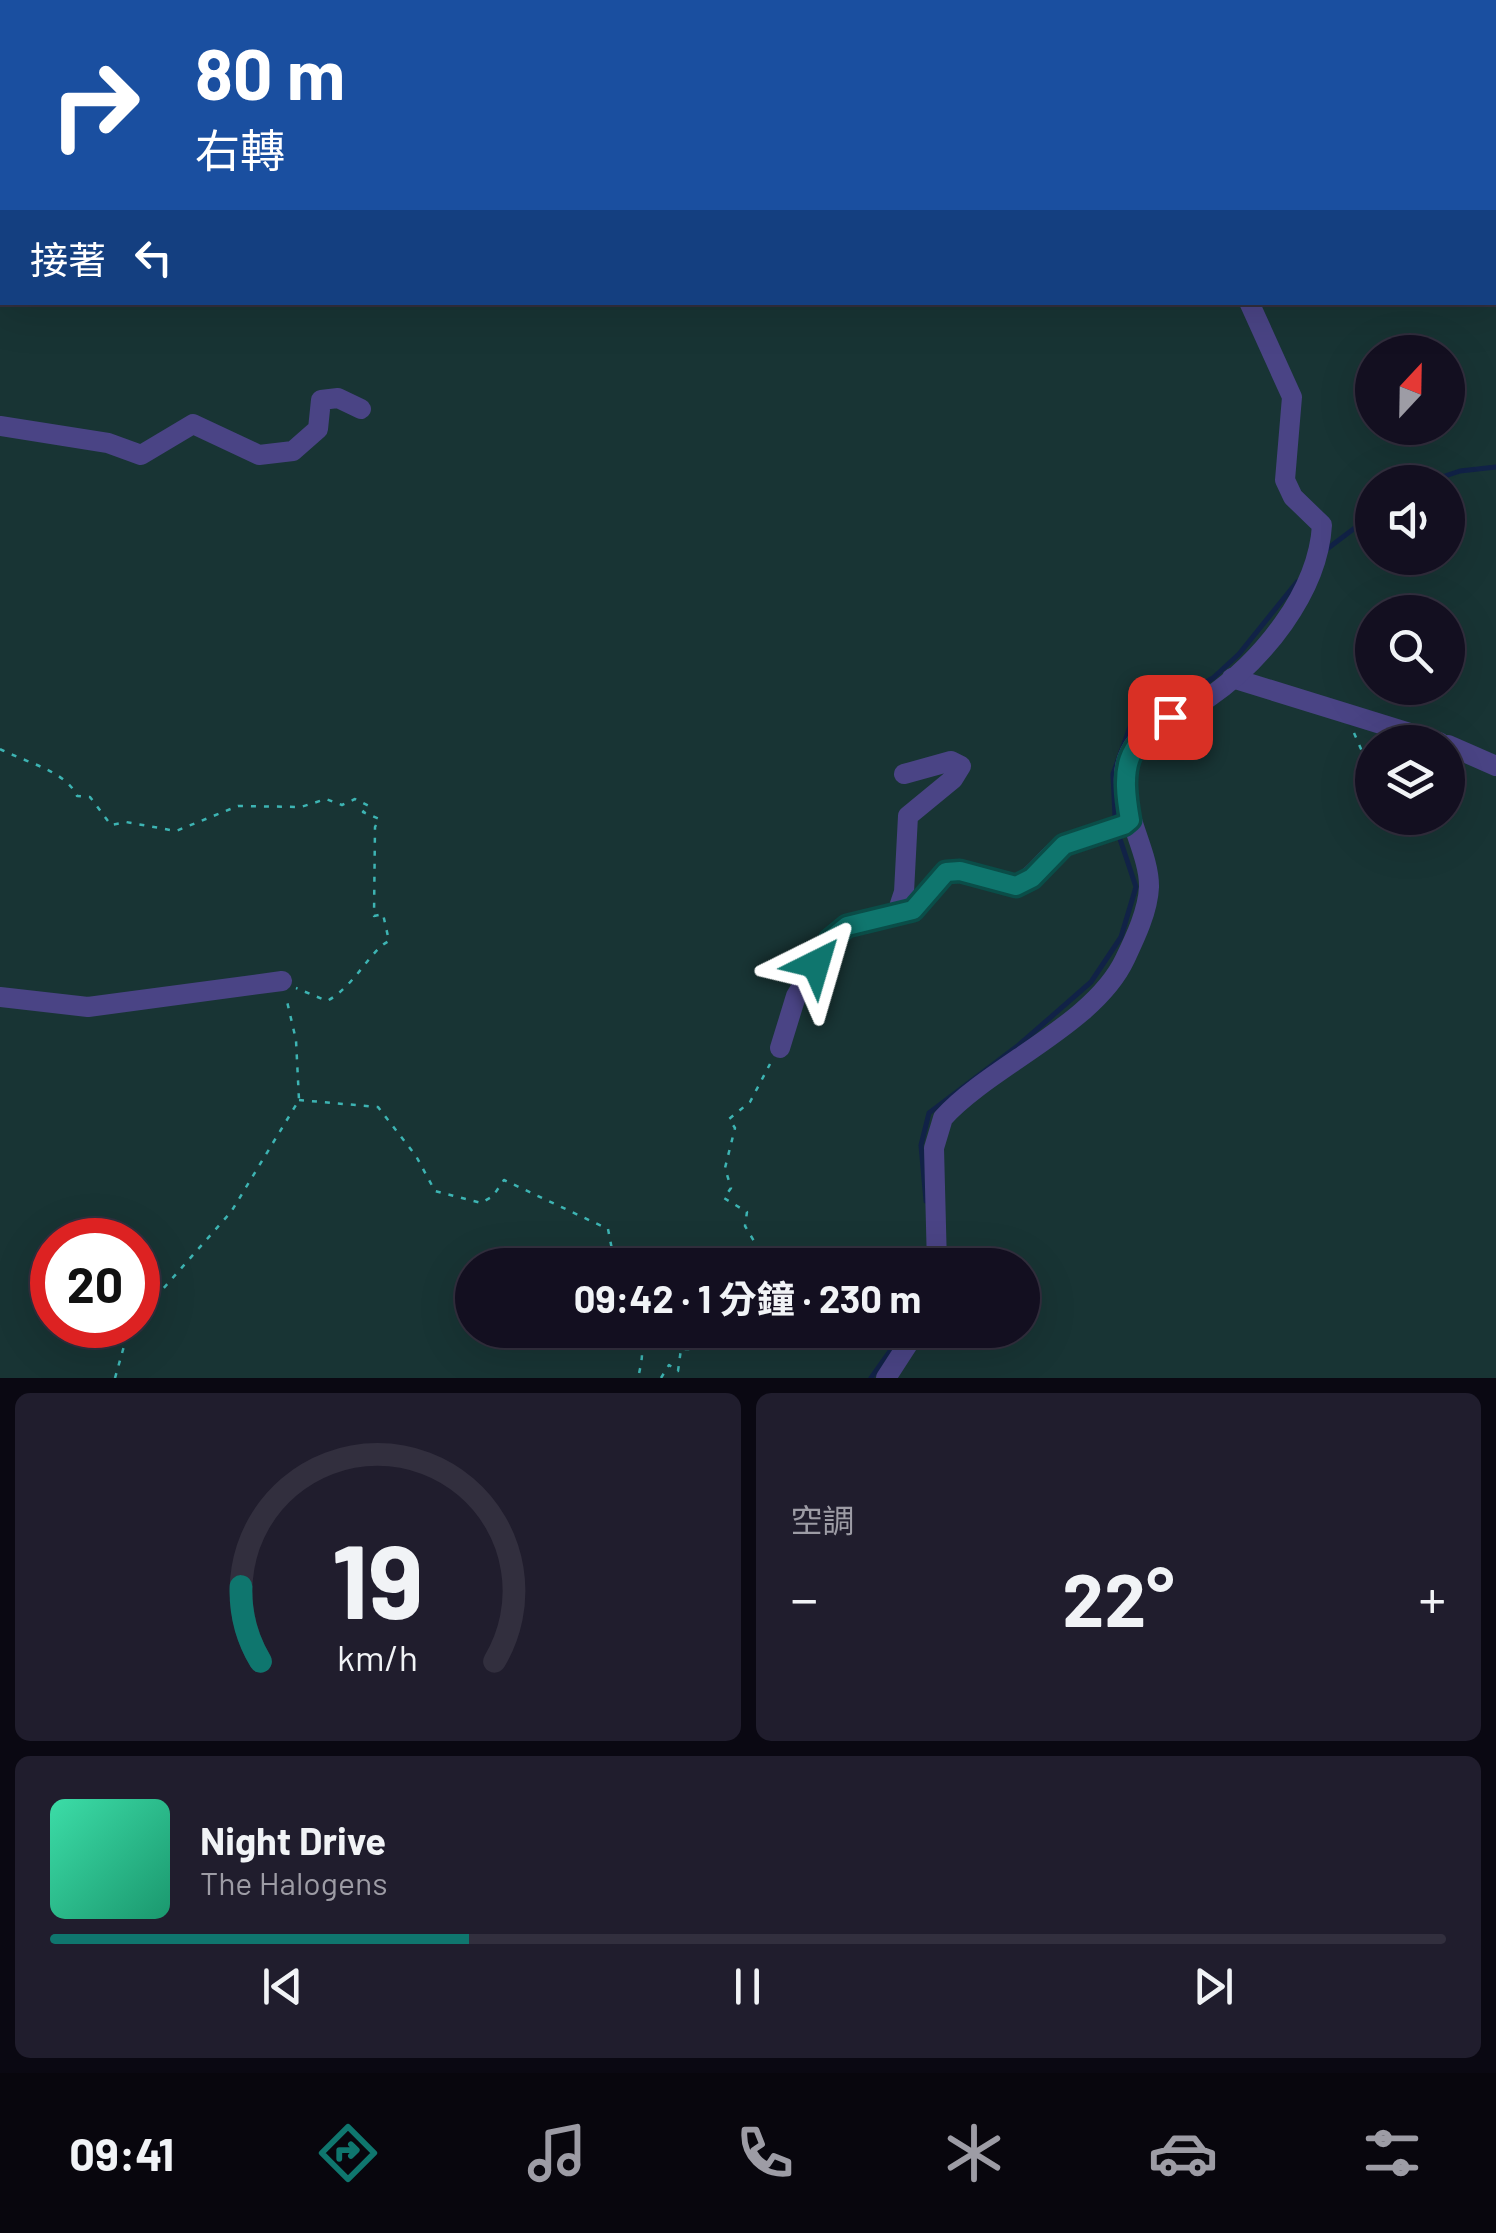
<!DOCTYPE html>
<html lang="zh-TW">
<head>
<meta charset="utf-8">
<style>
  :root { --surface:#130f20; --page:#201d2d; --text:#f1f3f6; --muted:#9d9ca5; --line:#322f3e; --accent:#0f766e }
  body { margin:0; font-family:Barlow,"Noto Sans TC",sans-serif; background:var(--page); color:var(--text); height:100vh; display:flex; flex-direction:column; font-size:38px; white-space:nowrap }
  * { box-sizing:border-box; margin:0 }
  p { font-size:32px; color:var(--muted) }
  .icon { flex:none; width:55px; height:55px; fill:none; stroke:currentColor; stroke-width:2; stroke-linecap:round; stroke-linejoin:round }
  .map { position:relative; height:1378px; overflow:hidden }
  .side { display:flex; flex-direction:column; gap:15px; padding:15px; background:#0a0812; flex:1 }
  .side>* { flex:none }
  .guide { position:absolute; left:0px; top:0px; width:1498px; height:305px; box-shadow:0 10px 40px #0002,0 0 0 2px var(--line); background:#1a4fa0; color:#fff; overflow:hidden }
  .needle { width:65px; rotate:22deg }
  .controls { position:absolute; left:1355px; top:335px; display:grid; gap:20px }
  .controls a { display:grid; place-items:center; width:110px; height:110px; border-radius:50%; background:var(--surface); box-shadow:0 10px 40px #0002,0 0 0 2px var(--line); font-size:50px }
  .speed { position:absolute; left:30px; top:1218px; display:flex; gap:20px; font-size:50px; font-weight:700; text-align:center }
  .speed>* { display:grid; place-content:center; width:130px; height:130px; border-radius:50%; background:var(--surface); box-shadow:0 10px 40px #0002,0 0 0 2px var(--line); line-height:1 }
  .speed .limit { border:15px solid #d22; background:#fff; color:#111 }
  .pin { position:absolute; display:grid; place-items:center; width:85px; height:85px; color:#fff; margin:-42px; border-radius:20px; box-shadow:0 5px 15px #0006 }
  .me { position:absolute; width:110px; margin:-55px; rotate:40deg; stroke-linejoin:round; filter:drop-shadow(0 0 8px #0008) }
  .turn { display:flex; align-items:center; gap:35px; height:210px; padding:0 30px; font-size:45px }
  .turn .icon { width:130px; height:130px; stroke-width:2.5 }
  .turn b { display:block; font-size:70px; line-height:85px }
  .then { display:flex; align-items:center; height:95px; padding:0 30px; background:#0003; gap:20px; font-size:38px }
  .big { font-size:75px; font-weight:700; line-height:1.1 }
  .side .widget { flex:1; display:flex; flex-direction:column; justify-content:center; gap:15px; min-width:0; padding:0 35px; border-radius:15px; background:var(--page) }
  .side .dial { align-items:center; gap:0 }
  .dial svg { height:260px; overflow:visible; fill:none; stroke:var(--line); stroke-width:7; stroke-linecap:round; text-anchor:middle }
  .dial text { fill:var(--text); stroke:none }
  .song { display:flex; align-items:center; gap:30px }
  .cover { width:120px; height:120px; border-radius:15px; background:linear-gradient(135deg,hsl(160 70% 55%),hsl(160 70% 35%)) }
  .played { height:10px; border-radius:5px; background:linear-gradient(90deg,var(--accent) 30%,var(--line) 30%) }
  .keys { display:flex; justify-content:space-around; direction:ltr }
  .heat { display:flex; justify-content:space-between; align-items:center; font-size:55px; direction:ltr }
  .side .tiles { flex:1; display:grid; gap:15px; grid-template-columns:1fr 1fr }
  .widget:last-child { grid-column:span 2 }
  .trip { position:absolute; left:455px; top:1248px; width:585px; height:100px; border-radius:50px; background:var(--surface); box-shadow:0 10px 40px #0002,0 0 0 2px var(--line); font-weight:700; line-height:100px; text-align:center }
  .dock { display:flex; height:160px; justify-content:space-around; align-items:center; background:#08060d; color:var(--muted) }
  .dock .icon { width:70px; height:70px }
  .dock .active { color:var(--accent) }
  .dock b { font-size:45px; color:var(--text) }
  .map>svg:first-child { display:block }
  .green { fill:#183434; fill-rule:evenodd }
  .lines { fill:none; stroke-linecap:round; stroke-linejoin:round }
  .stream { stroke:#112247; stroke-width:5 }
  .path { stroke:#3db4b3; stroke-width:2.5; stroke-dasharray:5 8; stroke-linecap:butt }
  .minor { stroke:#4a4485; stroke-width:20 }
  .route-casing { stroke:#0a4d48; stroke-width:25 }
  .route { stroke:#0f766e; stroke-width:18 }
</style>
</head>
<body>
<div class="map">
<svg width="1496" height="1378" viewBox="0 0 1496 1378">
  <rect width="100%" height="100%" fill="#19142b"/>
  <path class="green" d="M0,0H1496V1378H0ZM2,2H1495V302H2ZM1372,352H1448V428H1372ZM1372,482H1448V558H1372ZM1372,612H1448V688H1372ZM1372,742H1448V818H1372ZM52,1240H138V1325H52ZM472,1265H1022V1330H472Z"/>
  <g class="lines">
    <g class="stream">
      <path d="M1427,482L1460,471L1496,467"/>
      <path d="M1327,549L1372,515"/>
      <path d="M1115,816L1113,774L1130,727L1213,678L1239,654L1297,582"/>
      <path d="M926,1201L921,1145L929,1113L1020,1044L1091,982L1121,937L1136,887L1118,833"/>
      <path d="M871,1378L905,1330"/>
    </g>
    <g class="path">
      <path d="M1354,733L1372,774"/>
      <path d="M0,749C27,763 66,771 77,796L90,797L111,825L126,822L176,831L238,806L301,807L326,799L342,805L355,799L369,806L363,812L379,819L375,827L374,916L383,914L389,941C371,949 355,986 327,1001L296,988"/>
      <path d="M1448,798L1449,800"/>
      <path d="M299,1100L378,1107L416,1156L435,1191L481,1203L493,1196L504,1180L608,1229L615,1265"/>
      <path d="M756,1265L757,1246L745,1226L747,1212L724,1198L731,1188L725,1168L735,1128L729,1119L750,1102L770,1064"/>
      <path d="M138,1317L231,1212L299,1100L296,1040L286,997"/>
      <path d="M637,1330C644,1350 643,1356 638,1378"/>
      <path d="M115,1378L130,1325"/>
      <path d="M661,1378L669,1365L678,1371L681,1349H689L699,1330"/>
    </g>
    <g class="minor">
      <path d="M1464,0L1465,2"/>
      <path d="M1160,2L1164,0"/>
      <path d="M1495,38L1496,37"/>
      <path d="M1495,81L1496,80"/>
      <path d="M1495,217L1496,219"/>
      <path d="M0,426L108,443L141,455L193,424L259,455L293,451L318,429L321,400L338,398L361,409"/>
      <path d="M1232,678L1439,742"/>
      <path d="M1448,745L1496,766"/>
      <path d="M897,913L904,892L908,816L953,779L961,766L951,761L904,774"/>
      <path d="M0,997L88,1007L282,981"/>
      <path d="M780,1048L796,996L830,940L847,926L913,910L946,872L960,871L1016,886C1036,876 1045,856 1064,845C1086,833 1110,835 1130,820"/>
      <path d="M937,1265L934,1148L943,1118C991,1065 1094,1025 1125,959C1135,938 1148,911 1149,887C1150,843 1101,784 1137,741C1155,719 1186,713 1208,698C1262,661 1318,593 1322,525L1293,497L1285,480L1292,397L1249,302"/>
      <path d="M886,1378L917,1330"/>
    </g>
  </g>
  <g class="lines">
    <g class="route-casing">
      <path id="route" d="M816,964L830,940L847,926L913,910L946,872L960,871L1016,886L1032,878L1064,845L1124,825L1130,820C1121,768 1124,745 1170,717"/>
    </g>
    <use href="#route" class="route"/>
  </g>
</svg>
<div class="controls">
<a><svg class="needle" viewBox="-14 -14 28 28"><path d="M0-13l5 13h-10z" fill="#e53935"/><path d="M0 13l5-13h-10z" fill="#9d9ca5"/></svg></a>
<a><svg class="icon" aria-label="sound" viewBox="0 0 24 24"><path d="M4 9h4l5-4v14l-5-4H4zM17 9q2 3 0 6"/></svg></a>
<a><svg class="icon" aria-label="search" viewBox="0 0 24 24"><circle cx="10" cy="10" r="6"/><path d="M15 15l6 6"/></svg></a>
<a><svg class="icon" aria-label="layers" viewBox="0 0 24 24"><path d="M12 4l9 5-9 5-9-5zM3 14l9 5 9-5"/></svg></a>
</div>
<div class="speed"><div class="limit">20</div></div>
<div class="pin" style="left:1170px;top:717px;background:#d93025"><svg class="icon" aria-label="arrive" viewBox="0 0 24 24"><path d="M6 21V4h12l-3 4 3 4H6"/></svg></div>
<svg class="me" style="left:816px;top:964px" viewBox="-20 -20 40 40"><path d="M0-17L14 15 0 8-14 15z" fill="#0f766e" stroke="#fff" stroke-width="4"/></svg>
<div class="trip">09:42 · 1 分鐘 · 230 m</div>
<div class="guide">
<div class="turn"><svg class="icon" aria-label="right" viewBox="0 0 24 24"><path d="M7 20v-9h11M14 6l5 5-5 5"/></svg><div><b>80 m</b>右轉</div></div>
<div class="then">接著<svg class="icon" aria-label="left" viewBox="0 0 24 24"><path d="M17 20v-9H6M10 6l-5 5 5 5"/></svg></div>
</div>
</div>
<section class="side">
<div class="tiles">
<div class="widget dial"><svg viewBox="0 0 100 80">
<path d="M14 69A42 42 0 1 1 86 69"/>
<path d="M14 69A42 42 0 0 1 8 46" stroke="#0f766e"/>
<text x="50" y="56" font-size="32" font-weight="700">19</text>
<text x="50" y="72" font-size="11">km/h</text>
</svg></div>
<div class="widget"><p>空調</p>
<div class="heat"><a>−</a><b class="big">22°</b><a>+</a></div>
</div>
<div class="widget">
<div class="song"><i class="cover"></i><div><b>Night Drive</b><p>The Halogens</p></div></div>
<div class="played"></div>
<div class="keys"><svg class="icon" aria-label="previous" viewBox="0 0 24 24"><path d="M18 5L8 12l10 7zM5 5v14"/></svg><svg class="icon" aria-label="pause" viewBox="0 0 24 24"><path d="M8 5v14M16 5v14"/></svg><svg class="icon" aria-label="next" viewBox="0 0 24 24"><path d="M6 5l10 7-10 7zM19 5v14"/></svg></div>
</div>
</div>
</section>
<nav class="dock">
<b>09:41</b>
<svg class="icon active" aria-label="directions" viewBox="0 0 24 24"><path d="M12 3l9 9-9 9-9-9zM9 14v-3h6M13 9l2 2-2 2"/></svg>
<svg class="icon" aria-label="music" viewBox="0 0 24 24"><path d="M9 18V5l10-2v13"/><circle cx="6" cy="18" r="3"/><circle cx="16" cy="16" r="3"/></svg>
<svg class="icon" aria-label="phone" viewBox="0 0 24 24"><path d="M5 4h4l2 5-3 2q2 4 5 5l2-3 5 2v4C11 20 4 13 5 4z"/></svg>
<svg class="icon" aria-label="climate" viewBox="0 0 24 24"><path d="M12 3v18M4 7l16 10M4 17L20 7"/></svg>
<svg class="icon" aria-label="car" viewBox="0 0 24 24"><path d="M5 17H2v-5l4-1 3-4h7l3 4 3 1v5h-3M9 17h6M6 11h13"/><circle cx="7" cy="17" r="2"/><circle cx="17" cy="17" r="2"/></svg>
<svg class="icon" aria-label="filters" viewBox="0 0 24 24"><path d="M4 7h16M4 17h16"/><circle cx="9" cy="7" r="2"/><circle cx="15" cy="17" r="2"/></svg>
</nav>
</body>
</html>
